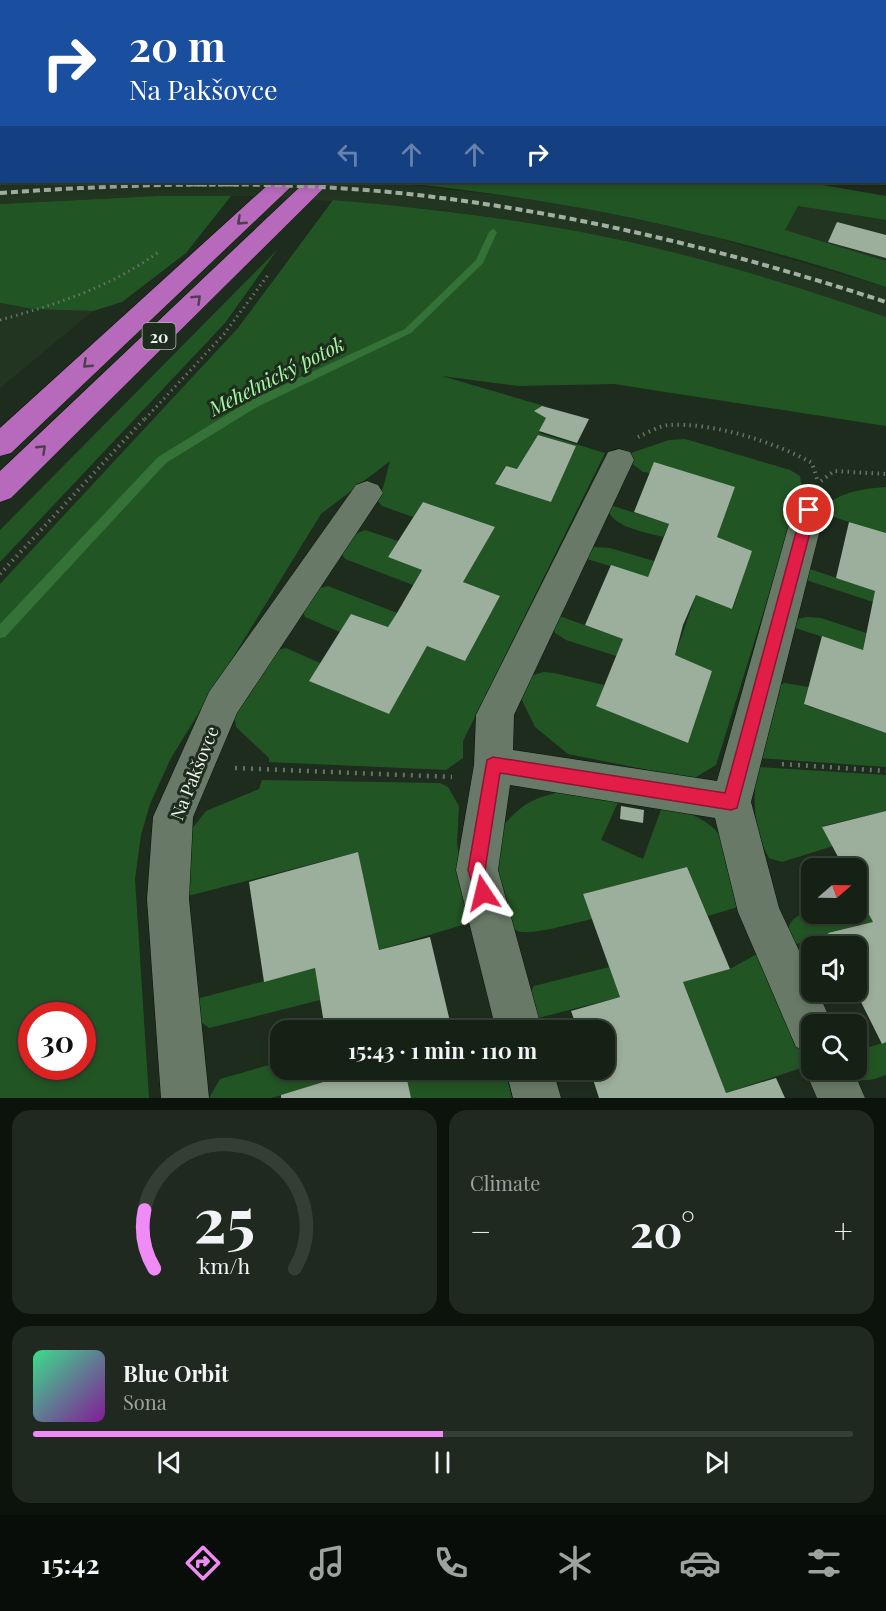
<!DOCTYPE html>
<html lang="en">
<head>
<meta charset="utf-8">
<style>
  :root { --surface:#162116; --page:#1f291f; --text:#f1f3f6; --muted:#9ea3a1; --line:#353e35; --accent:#f08bf6 }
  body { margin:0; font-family:"Playfair Display",serif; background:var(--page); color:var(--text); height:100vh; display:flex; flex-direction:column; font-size:22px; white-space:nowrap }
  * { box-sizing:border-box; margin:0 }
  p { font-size:20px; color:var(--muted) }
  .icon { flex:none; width:33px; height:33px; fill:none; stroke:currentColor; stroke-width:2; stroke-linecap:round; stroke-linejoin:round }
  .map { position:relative; height:1098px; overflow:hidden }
  .drawer { display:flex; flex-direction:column; gap:12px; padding:12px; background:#0c120c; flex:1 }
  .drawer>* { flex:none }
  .hud { position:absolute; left:0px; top:0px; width:886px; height:183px; box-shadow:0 3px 9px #0003,0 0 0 2px var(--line); background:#1a4fa0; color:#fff; overflow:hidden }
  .needle { width:39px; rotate:70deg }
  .buttons { position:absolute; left:801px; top:858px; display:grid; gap:12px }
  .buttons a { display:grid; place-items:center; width:66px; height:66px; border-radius:12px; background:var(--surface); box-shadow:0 3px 9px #0003,0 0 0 2px var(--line); font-size:30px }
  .speed { position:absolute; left:18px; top:1002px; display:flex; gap:12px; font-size:30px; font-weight:700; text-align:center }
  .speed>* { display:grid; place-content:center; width:78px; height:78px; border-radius:50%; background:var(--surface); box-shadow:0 3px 9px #0003,0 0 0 2px var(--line); line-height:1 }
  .speed .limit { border:9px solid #d22; background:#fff; color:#111 }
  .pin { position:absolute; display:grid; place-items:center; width:51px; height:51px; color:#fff; margin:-26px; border:3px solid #fff; border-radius:50%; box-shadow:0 2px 6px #0007 }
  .me { position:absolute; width:66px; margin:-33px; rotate:350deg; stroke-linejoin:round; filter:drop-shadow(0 0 4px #0008) }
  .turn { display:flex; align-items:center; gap:21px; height:126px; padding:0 30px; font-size:27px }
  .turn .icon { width:78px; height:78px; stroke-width:2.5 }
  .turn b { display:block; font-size:42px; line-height:51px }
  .lanes { display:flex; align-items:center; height:57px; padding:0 30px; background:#0003; justify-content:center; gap:30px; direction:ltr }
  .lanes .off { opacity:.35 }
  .big { font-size:45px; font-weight:700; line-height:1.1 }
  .drawer .card { flex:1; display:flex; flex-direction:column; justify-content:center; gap:9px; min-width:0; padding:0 21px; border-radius:18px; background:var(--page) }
  .drawer .dial { align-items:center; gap:0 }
  .dial svg { height:156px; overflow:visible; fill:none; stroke:var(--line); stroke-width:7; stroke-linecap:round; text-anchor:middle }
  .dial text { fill:var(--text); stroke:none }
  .song { display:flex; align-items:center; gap:18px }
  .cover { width:72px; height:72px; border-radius:9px; background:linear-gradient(135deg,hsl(150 70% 55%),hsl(290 70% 35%)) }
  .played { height:6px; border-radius:3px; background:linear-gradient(90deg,var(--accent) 50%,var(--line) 50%) }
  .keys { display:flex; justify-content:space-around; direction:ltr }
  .heat { display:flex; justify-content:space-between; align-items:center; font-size:33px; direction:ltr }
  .drawer .tiles { flex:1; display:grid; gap:12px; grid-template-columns:1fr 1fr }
  .card:last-child { grid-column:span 2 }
  .trip { position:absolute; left:270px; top:1020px; width:345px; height:60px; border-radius:18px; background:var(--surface); box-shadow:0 3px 9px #0003,0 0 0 2px var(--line); font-weight:700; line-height:60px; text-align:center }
  .dock { display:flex; height:96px; justify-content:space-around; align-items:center; background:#090d09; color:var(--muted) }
  .dock .icon { width:42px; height:42px }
  .dock .selected { color:var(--accent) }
  .dock b { font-size:27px; color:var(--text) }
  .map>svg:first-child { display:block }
  .built { fill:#213521 }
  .green { fill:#225524; fill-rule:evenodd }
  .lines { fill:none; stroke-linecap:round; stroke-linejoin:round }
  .stream { fill:#357237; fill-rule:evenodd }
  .building { fill:#9cae9c }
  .lane-casing { stroke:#071407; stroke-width:1 }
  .street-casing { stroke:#071407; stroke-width:1 }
  .secondary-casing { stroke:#071407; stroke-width:1 }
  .highway-casing { stroke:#071407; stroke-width:1 }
  .path-far3 { stroke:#677366; stroke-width:2; stroke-dasharray:1 3; stroke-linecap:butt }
  .path-far2 { stroke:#677366; stroke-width:3; stroke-dasharray:1.5 4; stroke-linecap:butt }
  .path-far1 { stroke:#677366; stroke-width:4; stroke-dasharray:1.5 4.5; stroke-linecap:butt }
  .path { stroke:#677366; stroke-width:4.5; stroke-dasharray:2 6; stroke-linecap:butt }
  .lane { fill:#687967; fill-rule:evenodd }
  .street { fill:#687967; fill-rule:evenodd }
  .secondary { fill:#687967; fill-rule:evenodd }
  .highway { fill:#b769bb; fill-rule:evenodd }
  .rail-far1 { stroke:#a4afa3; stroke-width:3; stroke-dasharray:5 3; stroke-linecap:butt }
  .rail { stroke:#a4afa3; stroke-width:4; stroke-dasharray:7 4; stroke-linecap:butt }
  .oneway { stroke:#4c3e4c }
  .route { fill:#e11d48; stroke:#92132f; stroke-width:1.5 }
  .labels { text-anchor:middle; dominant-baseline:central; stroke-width:6; stroke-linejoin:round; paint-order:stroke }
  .shield { fill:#1e2c1d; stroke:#afbaaf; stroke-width:1.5 }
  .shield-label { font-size:16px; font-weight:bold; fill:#edf7ed }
  .street-label { font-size:18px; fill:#edf7ed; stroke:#1e2c1d }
  .water-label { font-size:20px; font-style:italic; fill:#a6faa6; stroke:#1e2c1d }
</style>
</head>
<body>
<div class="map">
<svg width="886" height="1098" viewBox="0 0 886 1098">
  <rect width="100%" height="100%" fill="#1e2c1d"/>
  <g class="built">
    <path d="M0,182H385L548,201L697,232L886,287V317L749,273L612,239L538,224L438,210L266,196H158L0,204Z"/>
    <path d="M797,206L886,220V261L785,230Z"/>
    <path d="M0,303L33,309L93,311L0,388Z"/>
  </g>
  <g class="green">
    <path d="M405,182H805L886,196V220L798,206L785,230L886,261V287C729,234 567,199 402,183Z"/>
    <path d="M158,196H231L186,253L122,302L93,311L33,309L0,303V204Z"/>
    <path d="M333,200C400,206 468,213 535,224C655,243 772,277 886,317V426L614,384L518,386L442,376L551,408L542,406L535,411L546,418L539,433L605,453L463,741V758L446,770L269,762V758L236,727L234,713L272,651L286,648L320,663L310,681L389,714L427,646L465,661L500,596L463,582L495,527L423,502L413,517L382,506L375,498L383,488L390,461L321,514L171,758L150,804L141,835L135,879L149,1098H0V584L238,328ZM538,435L576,446L551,502L495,484L505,466L517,469ZM32,1016H82V1066H32Z"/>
    <path d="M277,250L225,323L0,562V530Z"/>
    <path d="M685,439L790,470L800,476L802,488L716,765L693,779L568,754L535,727L520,696L530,676L544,672L554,673L604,685L597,706L688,743L712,671L675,655L696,595L733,609L751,551L717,537L735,487L643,472L630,462L631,453L669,440Z"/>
    <path d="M886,487V533L820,513C834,492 862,489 886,487Z"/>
    <path d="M607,504L669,524L663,537C646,532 607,527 607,504Z"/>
    <path d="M365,530L398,541L388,557L422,570L413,585L345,559L340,551L349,537Z"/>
    <path d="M594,547L610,548L654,561L648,577L583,558Z"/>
    <path d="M807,568L875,591L873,602L803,579Z"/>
    <path d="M328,586L397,613L388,627L351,614L340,632L305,617L302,607L315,589Z"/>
    <path d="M554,614L623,639L616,656L566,640L555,633L552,622Z"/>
    <path d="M807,617L821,618L866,633L863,650L789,626L797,619Z"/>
    <path d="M784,683L809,687L805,705L886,733V767L758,758L773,689Z"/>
    <path d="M756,767L886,775V811L823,826L833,846L782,862L769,858C752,829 754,800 756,767Z"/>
    <path d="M262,780L440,783L448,787L459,806L457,843L469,923L379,950L358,852L188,896L191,830L206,811L259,789Z"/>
    <path d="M563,791L619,800L601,840L643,859L662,807C730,819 727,847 741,906L708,916L687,867L583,894L592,919C572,923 543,933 523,932C494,931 497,857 495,835C520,806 526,800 563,791Z"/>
    <path d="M860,897L873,922L789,946C784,925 792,916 811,911L812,914H856L857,898Z"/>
    <path d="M757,954L807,1066L726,1093L683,982L730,969Z"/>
    <path d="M609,967L620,997L530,1020L528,999L534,986Z"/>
    <path d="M315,968L320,1000L209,1028L195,1017L196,999Z"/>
    <path d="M886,1042V1075C869,1081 860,1084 846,1071L845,1070H856L857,1051Z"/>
    <path d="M280,1062V1070H332L333,1079L272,1098H209L220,1079Z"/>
    <path d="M405,1070H506L514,1098H411Z"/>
  </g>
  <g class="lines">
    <g class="stream">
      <rect x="885" y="107" width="1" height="5"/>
      <rect x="0" y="166" width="2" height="4"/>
      <path d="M493,229L497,232L483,263L411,333L257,407L166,463L5,637L0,638V624L158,457L249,401L405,329L476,260L489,232Z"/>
    </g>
  </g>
  <g class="building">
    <path d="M837,222L886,235V258L828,242Z"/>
    <path d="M542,406L589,419L577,443L539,431L546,418L534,411Z"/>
    <path d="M538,435L576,446L551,502L495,484L506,466L517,469Z"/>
    <path d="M654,462L735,487L717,537L752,551L732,609L696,595L683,625L675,655L712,671L688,743L596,706L623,639L585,625L611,565L648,577L669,524L634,512Z"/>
    <path d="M423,502L495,527L463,582L500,596L465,661L427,646L389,714L309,681L351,614L388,627L397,613L422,570L388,557Z"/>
    <path d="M849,522L886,533V733L804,704L822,636L863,650L875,591L836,578Z"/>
    <path d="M621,806L644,810L643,823L620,819Z"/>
    <path d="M886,811V1042L882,1044L856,992V946H834L828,933L873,922L856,891V868H844L822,827Z"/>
    <path d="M358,852L379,950L430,937L452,1030H325L315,968L264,982L249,882Z"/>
    <path d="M687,867L730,969L683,982L726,1093L776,1078L785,1098H599L590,1070H604V1030H578L571,1011L620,997L583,894Z"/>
    <path d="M332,1070H405L411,1098H281V1095L333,1079Z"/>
  </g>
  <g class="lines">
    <g class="lane-casing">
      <g id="lane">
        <path d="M321,0H333L320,2Z"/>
        <path d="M571,0H581L582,2H570Z"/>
        <rect x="885" y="90" width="1" height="8"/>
      </g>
    </g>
    <g class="street-casing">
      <g id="street">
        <path d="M619,449L630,452L634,460L514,715L513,750L717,781L793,510L798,502L809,498L820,502L825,510L751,802L779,908L812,978V992H818L832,1024H812V1054L796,1047L738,912L715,818L510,785L498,870L542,1030H496L456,870L474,765L476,715L604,460L608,452Z"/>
        <path d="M367,481L378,485L383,493L237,713L193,817L189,899L209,1098H161L147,899L153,817L209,692L356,485Z"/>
        <path d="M812,1055V1070H853L865,1098H817L805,1070Z"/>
        <path d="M506,1070H553L561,1098H513Z"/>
      </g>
    </g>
    <g class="secondary-casing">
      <g id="secondary">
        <path d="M95,0H115L94,2Z"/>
        <path d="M886,170V185L878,183L885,182Z"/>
      </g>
    </g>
    <g class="highway-casing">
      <g id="highway">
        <path d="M475,0H494L474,2Z"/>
        <path d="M501,0H520L500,2Z"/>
        <path d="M271,182H296L11,453L0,456V428Z"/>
        <path d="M305,182H330L11,498L0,502V471Z"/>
      </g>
    </g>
    <path class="path-far3" d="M8,2L12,0"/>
    <g class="path-far2">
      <path d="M0,320C58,304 111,287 160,251"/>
      <path d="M145,419L224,334L268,275"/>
    </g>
    <g class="path-far1">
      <path d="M638,437C647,433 659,426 668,425C712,422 775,442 812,463L817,479"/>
      <path d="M821,481L834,471L886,474"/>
      <path d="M0,574L146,417"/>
    </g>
    <g class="path">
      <path d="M782,764L886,771"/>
      <path d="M235,768L452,777"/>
    </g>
    <use href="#lane" class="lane"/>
    <use href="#street" class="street"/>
    <use href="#secondary" class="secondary"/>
    <use href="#highway" class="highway"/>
    <path class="rail-far1" d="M186,185H241"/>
    <path class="rail" d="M0,193C142,183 285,179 426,196C584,215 736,253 886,302"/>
  </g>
  <defs><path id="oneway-chevron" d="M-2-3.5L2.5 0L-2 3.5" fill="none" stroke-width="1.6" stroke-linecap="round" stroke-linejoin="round" transform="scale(1.5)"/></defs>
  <g class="oneway">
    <use href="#oneway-chevron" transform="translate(241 221) rotate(137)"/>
    <use href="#oneway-chevron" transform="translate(197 299) rotate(-44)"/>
    <use href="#oneway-chevron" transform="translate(87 364) rotate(137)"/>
    <use href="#oneway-chevron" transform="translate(42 449) rotate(-44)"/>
  </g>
  <path class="route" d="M809,505L816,510L737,808L731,810L500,773L485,870L492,893L489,899L483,901L477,899L468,870L487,760L493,757L725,793L802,510Z"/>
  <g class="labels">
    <rect class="shield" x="142.5" y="323" width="33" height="26" rx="4.5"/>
    <g class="shield-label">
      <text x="159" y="336">20</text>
    </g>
    <g class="street-label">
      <text transform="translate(194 773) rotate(-68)">Na Pakšovce</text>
    </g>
    <g class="water-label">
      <text transform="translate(276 375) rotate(-27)">Mehelnický potok</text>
    </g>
  </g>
</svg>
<div class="buttons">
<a><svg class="needle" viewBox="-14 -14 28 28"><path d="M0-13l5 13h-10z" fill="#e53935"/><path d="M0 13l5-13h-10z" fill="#9ea3a1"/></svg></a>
<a><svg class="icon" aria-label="sound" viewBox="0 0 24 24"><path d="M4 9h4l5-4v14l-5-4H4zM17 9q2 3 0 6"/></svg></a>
<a><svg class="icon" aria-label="search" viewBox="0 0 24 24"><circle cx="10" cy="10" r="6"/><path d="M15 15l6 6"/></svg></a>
</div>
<div class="speed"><div class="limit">30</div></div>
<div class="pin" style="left:809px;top:510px;background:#d93025"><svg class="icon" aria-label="arrive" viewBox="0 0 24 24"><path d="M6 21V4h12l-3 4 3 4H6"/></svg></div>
<svg class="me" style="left:483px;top:893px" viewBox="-20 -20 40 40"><path d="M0-17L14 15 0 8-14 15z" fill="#e11d48" stroke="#fff" stroke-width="4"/></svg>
<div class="trip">15:43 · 1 min · 110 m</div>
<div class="hud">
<div class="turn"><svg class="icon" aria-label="right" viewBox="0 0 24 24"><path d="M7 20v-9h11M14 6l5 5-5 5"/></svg><div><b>20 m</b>Na Pakšovce</div></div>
<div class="lanes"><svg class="icon off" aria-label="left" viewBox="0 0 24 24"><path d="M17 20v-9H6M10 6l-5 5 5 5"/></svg><svg class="icon off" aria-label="ahead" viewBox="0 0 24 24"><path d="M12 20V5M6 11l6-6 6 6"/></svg><svg class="icon off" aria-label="ahead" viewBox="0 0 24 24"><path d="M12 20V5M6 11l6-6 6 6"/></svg><svg class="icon" aria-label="right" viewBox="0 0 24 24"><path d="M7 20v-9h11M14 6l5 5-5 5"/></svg></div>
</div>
</div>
<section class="drawer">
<div class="tiles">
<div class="card dial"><svg viewBox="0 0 100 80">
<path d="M14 69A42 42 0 1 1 86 69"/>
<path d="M14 69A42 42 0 0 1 9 39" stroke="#f08bf6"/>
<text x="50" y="56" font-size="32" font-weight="700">25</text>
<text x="50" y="72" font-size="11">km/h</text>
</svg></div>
<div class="card"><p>Climate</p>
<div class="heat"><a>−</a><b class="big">20°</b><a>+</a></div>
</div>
<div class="card">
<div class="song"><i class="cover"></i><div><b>Blue Orbit</b><p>Sona</p></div></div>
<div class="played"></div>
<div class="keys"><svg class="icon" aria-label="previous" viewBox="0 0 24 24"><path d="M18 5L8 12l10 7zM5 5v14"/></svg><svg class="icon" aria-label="pause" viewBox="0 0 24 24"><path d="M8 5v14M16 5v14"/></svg><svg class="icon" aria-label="next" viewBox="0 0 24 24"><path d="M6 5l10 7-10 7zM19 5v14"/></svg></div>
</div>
</div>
</section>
<nav class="dock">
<b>15:42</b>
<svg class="icon selected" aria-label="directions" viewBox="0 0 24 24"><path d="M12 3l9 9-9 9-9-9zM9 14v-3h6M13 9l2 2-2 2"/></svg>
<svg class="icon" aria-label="music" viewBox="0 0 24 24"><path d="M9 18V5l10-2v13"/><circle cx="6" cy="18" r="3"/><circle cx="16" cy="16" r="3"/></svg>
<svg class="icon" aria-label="phone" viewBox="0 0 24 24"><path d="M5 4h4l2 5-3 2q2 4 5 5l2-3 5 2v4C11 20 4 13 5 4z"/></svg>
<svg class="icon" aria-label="climate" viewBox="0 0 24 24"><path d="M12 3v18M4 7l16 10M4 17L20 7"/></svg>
<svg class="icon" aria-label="car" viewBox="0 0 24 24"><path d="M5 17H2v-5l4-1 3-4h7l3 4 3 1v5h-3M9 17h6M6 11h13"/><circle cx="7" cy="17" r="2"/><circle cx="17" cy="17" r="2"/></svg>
<svg class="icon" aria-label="filters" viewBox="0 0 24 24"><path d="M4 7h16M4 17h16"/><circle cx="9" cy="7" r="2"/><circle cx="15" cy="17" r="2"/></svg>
</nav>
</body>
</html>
